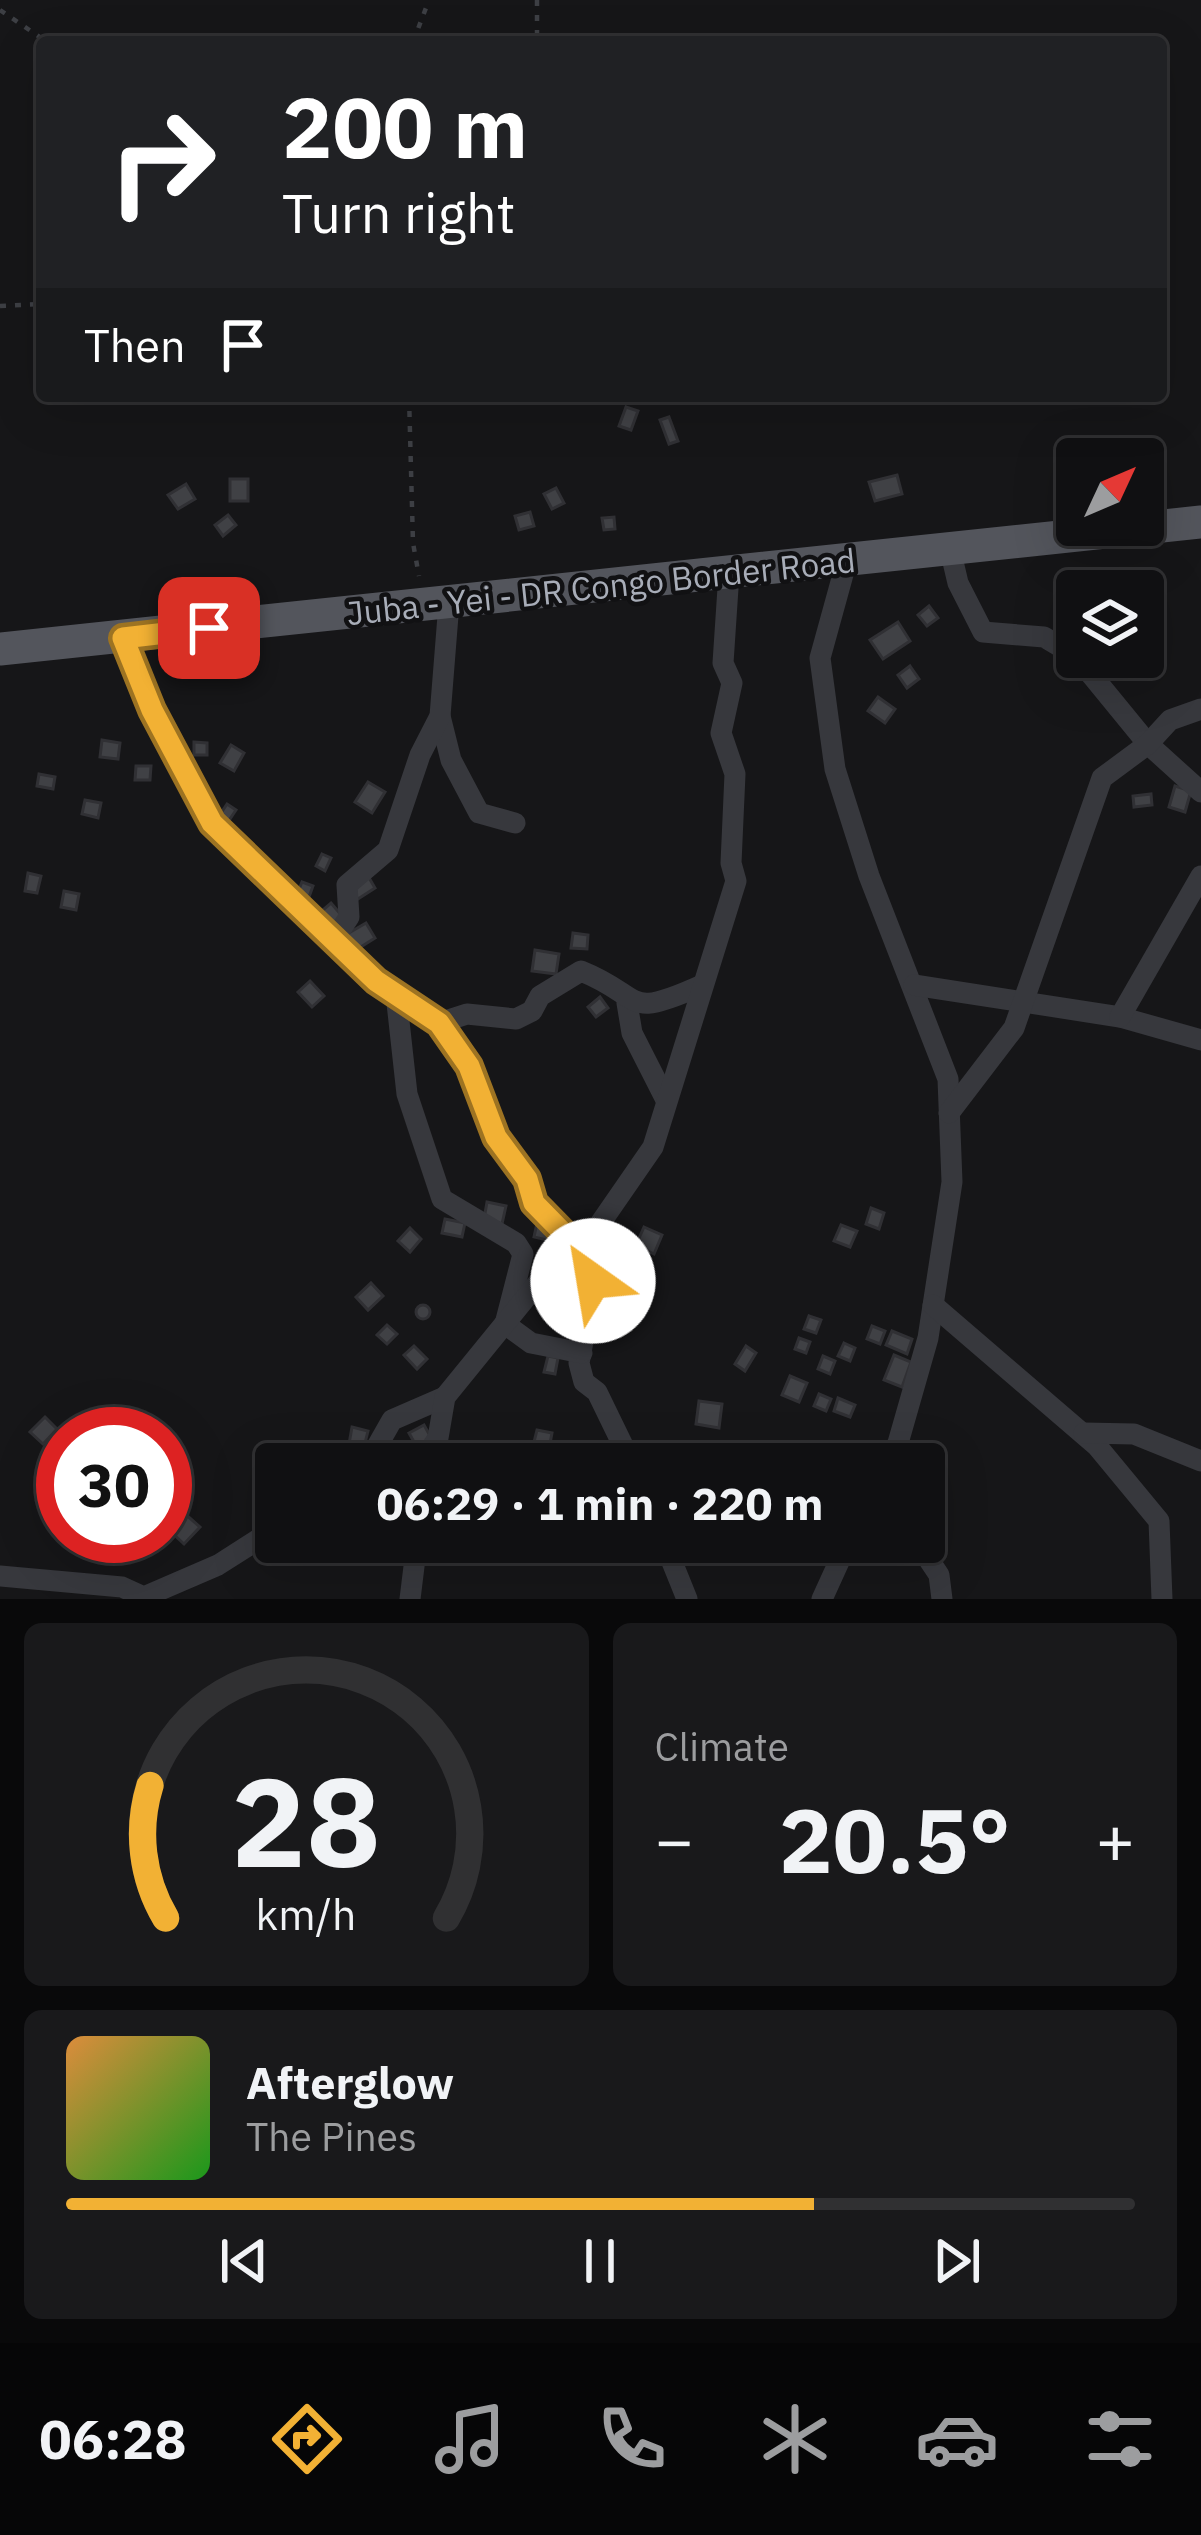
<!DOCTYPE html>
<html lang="en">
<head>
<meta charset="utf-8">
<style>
  :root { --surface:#101012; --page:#19191b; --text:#f1f3f6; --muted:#9c9d9f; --line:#303032; --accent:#f2b134 }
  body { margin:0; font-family:"IBM Plex Sans",sans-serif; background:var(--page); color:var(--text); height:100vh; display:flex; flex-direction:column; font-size:45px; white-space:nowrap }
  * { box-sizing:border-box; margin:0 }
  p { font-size:39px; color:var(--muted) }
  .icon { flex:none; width:66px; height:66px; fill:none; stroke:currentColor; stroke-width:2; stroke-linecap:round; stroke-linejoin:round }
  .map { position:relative; height:1599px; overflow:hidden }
  .side { display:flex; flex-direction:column; gap:24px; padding:24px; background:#09090a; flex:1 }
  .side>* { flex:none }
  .top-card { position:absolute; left:36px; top:36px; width:1131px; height:366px; border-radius:12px; box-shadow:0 12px 48px #0002,0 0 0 3px var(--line); background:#202124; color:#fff; overflow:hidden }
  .needle { width:78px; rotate:46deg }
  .controls { position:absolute; left:1056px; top:438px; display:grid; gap:24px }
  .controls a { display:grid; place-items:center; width:108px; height:108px; border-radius:12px; background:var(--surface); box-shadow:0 12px 48px #0002,0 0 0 3px var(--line); font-size:60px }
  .speed { position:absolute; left:36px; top:1407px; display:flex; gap:24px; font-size:60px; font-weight:700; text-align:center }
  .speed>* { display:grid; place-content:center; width:156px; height:156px; border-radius:50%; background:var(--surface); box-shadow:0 12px 48px #0002,0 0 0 3px var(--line); line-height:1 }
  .speed .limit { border:18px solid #d22; background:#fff; color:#111 }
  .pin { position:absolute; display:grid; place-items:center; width:102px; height:102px; color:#fff; margin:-51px; border-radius:24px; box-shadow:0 6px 18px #0006 }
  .me { position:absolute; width:132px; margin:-66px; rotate:328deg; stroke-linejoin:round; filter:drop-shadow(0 0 9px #0008) }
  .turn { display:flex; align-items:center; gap:42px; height:252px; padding:0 48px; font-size:54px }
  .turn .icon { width:156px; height:156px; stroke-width:2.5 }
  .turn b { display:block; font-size:84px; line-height:102px }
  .then { display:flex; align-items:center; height:114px; padding:0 48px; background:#0003; gap:24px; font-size:45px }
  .big { font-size:90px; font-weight:700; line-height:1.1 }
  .side .tile { flex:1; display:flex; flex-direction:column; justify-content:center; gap:18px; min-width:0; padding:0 42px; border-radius:18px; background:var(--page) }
  .side .dial { align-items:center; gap:0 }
  .dial svg { height:312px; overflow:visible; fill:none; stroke:var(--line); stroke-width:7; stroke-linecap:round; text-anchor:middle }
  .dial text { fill:var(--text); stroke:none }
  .song { display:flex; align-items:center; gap:36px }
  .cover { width:144px; height:144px; border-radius:18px; background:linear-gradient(135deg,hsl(30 70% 55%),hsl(120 70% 35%)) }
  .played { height:12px; border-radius:6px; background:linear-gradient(90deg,var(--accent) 70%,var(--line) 70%) }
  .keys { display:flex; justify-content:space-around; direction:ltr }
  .heat { display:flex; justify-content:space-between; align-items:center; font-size:66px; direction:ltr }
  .side .tiles { flex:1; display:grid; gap:24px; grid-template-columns:1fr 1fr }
  .tile:last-child { grid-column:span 2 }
  .trip { position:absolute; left:255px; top:1443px; width:690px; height:120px; border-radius:12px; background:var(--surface); box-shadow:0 12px 48px #0002,0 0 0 3px var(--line); font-weight:700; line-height:120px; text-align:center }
  .menu { display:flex; height:192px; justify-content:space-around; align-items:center; background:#060607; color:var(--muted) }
  .menu .icon { width:84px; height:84px }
  .menu .selected { color:var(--accent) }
  .menu b { font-size:54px; color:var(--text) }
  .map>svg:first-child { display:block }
  .building { fill:#404145; stroke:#303034; stroke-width:3 }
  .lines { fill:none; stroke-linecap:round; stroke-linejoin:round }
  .path { stroke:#3d3f44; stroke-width:4.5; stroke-dasharray:6 9; stroke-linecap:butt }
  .street { stroke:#37383d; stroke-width:21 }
  .primary { stroke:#53555c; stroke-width:33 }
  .route-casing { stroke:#9d7322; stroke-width:30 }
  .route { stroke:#f2b134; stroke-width:21 }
  .labels { text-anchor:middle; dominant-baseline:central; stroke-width:9; stroke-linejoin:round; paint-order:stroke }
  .street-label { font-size:33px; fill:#a8adb8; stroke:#111113 }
</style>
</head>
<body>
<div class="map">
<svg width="1201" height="1599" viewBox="0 0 1201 1599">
  <rect width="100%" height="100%" fill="#161618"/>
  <g class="building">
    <path d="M626,407L638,411L631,430L619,426Z"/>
    <path d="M669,417L678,441L669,444L660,420Z"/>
    <path d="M897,475L902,494L875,501L869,482Z"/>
    <rect x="230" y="479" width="18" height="22"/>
    <path d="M186,484L195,499L178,509L168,495Z"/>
    <path d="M556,488L564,503L552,509L544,494Z"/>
    <path d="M530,512L534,526L519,530L515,516Z"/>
    <path d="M228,515L236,525L223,536L215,525Z"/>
    <path d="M614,517L615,529L604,530L602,518Z"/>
    <path d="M929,606L938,618L927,626L918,615Z"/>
    <path d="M898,622L910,641L883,659L870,640Z"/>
    <path d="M910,666L919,679L907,688L898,675Z"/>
    <path d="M878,697L895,709L885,723L868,711Z"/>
    <path d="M102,740L120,743L118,759L100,757Z"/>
    <path d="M194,742L207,743V755H194Z"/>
    <path d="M231,745L244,753L234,771L220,763Z"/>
    <path d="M136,766H151L150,780H135Z"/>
    <path d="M39,774L55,777L53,789L37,786Z"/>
    <path d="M368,782L385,792L372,813L355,802Z"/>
    <path d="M1175,786L1191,791L1185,812L1169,807Z"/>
    <path d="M1151,794L1152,805L1134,807L1133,796Z"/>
    <path d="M85,800L101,803L98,818L82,814Z"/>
    <path d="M227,804L236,810L228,822L219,816Z"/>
    <path d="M322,854L331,858L325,871L316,866Z"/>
    <path d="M28,873L41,876L37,893L25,891Z"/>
    <path d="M368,876L375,888L358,899L350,887Z"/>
    <path d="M302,882L313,886L305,908L293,904Z"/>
    <path d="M64,891L79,894L76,910L61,907Z"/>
    <path d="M331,903L343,917L329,929L317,915Z"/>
    <path d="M366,923L375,938L356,950L347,934Z"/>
    <path d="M573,933L588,935L587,949L571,948Z"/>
    <path d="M535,950L559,954L556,974L532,971Z"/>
    <path d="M310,981L324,996L312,1007L298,992Z"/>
    <path d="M600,997L608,1008L596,1017L588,1007Z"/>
    <path d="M487,1202L506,1206L502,1224L484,1219Z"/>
    <path d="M871,1208L884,1213L879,1229L866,1224Z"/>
    <path d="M445,1219L465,1223L462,1237L442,1233Z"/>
    <path d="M537,1223L554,1227L551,1241L534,1237Z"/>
    <path d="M841,1225L857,1231L850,1247L834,1241Z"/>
    <path d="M644,1227L662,1235L654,1254L636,1245Z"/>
    <path d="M410,1228L421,1239L410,1252L398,1241Z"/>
    <path d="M371,1283L383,1296L368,1310L356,1297Z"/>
    <circle cx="423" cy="1312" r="7"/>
    <path d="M809,1316L821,1320L816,1333L804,1329Z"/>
    <path d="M387,1325L397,1334L387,1344L377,1335Z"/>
    <path d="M872,1326L885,1331L880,1344L867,1339Z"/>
    <path d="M892,1331L912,1339L907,1354L886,1345Z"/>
    <path d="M799,1338L810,1342L806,1353L795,1349Z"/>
    <path d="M844,1343L855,1348L850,1361L838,1356Z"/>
    <path d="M414,1346L427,1359L417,1369L404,1355Z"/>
    <path d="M746,1346L756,1353L745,1371L735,1364Z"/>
    <path d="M894,1355L911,1362L902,1387L884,1380Z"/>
    <path d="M548,1356L558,1358L555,1374L544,1372Z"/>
    <path d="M823,1356L835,1361L830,1374L818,1369Z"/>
    <path d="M790,1376L807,1383L799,1402L782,1395Z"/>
    <path d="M819,1394L831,1399L826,1411L814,1406Z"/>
    <path d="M838,1398L855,1405L850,1417L834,1411Z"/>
    <path d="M699,1401L722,1404L719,1428L696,1424Z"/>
    <path d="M45,1417L57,1429L43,1444L30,1432Z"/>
    <path d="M424,1425L433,1441L418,1449L409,1433Z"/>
    <path d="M352,1427L368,1431L364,1447L349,1444Z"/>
    <path d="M537,1430L552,1433L549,1449L533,1446Z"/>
    <path d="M184,1513L200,1527L184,1544L169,1530Z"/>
  </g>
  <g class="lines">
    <g class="path">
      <path d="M537,0V42"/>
      <path d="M0,10L47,42"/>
      <path d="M413,42L429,0"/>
      <path d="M0,306L42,304"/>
      <path d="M409,396L413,543L419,576"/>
    </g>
    <g class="street">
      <path d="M950,549L958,583L983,632L1044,637L1076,656L1148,744L1201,792"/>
      <path d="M847,560L820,658L835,769L869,876L948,1079L952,1182L928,1338L898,1443L886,1464"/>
      <path d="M123,638L152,710L212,823L376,981L439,1023L469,1066L497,1137L527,1179L534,1203L580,1250L594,1281L579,1363L584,1382L597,1392L632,1464"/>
      <path d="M440,716L451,760L479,813L515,823"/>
      <path d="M333,941L349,917L347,885L388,850L420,755L440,716L449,603"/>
      <path d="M914,985L1120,1017L1201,1040"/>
      <path d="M396,994L407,1094L442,1199L516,1243L523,1254L505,1324L531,1343L582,1353"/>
      <path d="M627,1003L632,1033L665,1098"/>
      <path d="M1120,1017L1201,876"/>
      <path d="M439,1023L467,1014L516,1019L532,1011L540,996L581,971C646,997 622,1021 702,985"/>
      <path d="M949,1113L1014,1028L1102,778L1148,744L1170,720L1201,709"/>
      <path d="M565,1234L597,1228L653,1147L736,881L731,863L735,774L721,733L732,683L723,663L729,573"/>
      <path d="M933,1305L1097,1446L1159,1521L1162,1599"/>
      <path d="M1084,1433L1134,1434L1201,1461"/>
      <path d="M367,1464L392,1420L445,1397"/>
      <path d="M420,1464L438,1438L445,1397L572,1241"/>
      <path d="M664,1542L687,1599"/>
      <path d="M917,1542L939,1575L942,1599"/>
      <path d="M0,1576L122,1587L144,1597L218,1565L276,1528"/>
      <path d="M410,1599L417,1542"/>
      <path d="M822,1599L848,1542"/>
    </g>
    <path class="primary" d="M0,649L1201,522"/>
  </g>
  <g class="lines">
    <g class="route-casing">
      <path id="route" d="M209,628L123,638L152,710L212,823L376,981L439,1023L469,1066L496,1137L527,1179L534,1203L580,1250L593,1281"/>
    </g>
    <use href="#route" class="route"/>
  </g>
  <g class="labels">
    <g class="street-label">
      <text transform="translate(601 586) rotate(-6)">Juba - Yei - DR Congo Border Road</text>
    </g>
  </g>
</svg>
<div class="controls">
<a><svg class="needle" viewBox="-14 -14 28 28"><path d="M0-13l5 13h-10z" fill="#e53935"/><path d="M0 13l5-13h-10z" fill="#9c9d9f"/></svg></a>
<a><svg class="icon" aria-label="layers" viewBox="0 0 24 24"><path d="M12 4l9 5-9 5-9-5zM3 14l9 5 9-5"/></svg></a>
</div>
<div class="speed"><div class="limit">30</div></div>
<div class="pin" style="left:209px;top:628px;background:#d93025"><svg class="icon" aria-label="arrive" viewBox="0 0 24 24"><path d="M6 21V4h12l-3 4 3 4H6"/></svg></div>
<svg class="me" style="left:593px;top:1281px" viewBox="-20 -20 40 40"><circle r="19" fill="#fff"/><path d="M0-13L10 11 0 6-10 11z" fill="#f2b134"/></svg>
<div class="trip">06:29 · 1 min · 220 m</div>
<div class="top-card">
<div class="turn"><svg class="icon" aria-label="right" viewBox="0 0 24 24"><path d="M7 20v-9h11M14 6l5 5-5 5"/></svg><div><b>200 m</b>Turn right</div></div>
<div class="then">Then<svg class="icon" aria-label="arrive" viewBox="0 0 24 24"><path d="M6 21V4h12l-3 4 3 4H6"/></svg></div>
</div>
</div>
<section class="side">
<div class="tiles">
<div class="tile dial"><svg viewBox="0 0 100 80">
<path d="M14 69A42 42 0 1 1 86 69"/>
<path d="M14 69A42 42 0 0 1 10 35" stroke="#f2b134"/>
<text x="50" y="56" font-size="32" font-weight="700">28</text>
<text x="50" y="72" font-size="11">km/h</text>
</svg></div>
<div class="tile"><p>Climate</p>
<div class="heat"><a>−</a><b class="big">20.5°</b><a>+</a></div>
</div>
<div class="tile">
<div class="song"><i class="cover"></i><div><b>Afterglow</b><p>The Pines</p></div></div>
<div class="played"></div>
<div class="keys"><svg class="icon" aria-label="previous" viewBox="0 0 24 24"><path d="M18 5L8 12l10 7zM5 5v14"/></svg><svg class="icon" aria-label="pause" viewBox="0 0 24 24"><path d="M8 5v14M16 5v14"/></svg><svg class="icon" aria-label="next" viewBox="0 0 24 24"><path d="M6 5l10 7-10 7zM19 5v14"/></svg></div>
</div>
</div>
</section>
<nav class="menu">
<b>06:28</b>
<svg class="icon selected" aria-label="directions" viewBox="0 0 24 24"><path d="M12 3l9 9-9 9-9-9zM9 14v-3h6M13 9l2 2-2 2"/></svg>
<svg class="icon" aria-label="music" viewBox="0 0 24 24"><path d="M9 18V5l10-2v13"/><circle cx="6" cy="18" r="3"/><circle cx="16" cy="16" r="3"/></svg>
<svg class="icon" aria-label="phone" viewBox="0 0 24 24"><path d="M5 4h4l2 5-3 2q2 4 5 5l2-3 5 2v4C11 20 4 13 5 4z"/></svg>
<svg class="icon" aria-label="climate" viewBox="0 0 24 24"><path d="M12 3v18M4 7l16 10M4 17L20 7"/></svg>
<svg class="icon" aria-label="car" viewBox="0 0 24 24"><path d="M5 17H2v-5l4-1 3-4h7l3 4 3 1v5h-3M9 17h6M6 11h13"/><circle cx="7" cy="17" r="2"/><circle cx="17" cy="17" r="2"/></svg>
<svg class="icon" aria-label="filters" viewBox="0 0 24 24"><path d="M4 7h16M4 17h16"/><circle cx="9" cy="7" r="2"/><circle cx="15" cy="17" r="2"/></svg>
</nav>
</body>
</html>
